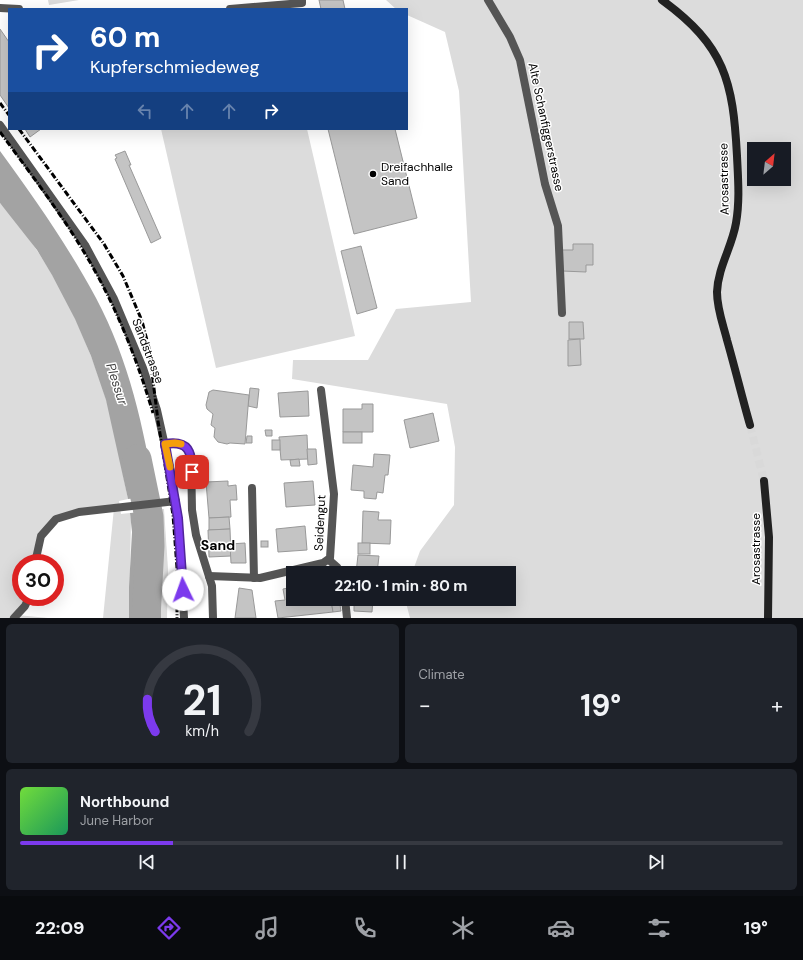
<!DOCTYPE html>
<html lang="en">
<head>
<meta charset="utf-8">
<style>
  :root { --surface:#171b24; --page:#20242c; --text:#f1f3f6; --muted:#9ea1a6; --line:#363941; --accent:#7c3aed }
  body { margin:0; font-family:"DM Sans",sans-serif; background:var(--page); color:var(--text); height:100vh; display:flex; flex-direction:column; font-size:15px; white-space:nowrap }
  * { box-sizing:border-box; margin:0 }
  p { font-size:13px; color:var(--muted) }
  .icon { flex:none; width:22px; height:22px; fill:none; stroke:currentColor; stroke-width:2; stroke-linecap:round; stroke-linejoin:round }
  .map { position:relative; height:618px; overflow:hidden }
  .sheet { display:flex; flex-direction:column; gap:6px; padding:6px; background:#0d0f14; flex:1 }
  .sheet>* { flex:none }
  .banner { position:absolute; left:8px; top:8px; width:400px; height:122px; border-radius:0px; box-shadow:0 4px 16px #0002; background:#1a4fa0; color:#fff; overflow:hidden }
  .needle { width:26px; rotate:28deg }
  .buttons { position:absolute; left:747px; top:142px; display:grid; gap:8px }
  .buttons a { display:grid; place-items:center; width:44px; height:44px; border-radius:0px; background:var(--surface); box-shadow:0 4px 16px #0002; font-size:20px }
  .speed { position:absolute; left:12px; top:554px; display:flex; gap:8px; font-size:20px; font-weight:700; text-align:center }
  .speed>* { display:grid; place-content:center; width:52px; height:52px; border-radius:50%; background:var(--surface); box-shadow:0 4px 16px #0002; line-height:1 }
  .speed .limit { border:6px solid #d22; background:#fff; color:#111 }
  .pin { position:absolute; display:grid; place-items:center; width:34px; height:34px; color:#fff; margin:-17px; border-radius:8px; box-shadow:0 2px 6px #0006 }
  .me { position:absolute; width:44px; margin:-22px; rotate:357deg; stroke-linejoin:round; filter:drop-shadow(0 0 3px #0008) }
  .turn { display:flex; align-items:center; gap:14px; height:84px; padding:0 16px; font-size:18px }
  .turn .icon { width:52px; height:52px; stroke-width:2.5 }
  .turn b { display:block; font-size:28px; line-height:34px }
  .lanes { display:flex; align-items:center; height:38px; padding:0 16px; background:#0003; justify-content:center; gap:20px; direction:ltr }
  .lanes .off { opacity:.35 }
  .big { font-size:30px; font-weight:700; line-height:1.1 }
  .sheet .widget { flex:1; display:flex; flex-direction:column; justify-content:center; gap:6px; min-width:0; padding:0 14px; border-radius:6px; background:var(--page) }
  .sheet .dial { align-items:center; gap:0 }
  .dial svg { height:104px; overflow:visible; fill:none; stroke:var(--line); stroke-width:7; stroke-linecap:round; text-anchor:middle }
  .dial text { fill:var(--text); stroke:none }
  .song { display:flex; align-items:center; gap:12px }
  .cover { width:48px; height:48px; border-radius:6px; background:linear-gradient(135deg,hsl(100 70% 55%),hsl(150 70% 35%)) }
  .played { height:4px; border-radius:2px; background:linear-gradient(90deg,var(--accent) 20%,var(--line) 20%) }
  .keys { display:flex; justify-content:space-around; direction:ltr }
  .heat { display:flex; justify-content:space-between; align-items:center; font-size:22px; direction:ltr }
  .sheet .tiles { flex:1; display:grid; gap:6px; grid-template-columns:1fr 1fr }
  .widget:last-child { grid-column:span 2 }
  .trip { position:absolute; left:286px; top:566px; width:230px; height:40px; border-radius:0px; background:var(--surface); box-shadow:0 4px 16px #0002; font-weight:700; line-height:40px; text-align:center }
  .dock { display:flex; height:64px; justify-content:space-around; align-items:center; background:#090b0e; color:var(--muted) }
  .dock .icon { width:28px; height:28px }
  .dock .current { color:var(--accent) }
  .dock b { font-size:18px; color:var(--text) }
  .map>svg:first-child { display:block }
  .green { fill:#dcdcdc; fill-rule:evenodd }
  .water { fill:#a3a3a3 }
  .pier { fill:#fff }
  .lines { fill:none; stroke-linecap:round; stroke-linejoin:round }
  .river { stroke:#a3a3a3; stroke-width:29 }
  .building { fill:#c4c4c4; stroke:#999 }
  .secondary-tunnel { stroke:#d9d9d9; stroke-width:8; stroke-dasharray:8 4; stroke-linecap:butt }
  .service { stroke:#555; stroke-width:8 }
  .minor { stroke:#555; stroke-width:8 }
  .secondary { stroke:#222; stroke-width:8 }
  .rail { stroke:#000; stroke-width:3; stroke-dasharray:6 2 1 2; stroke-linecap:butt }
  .route-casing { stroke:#51269a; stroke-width:10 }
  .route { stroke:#7c3aed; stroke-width:7 }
  .slow { stroke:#f59e0b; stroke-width:7 }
  .poi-dot { fill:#000; stroke:#fff; stroke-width:1.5 }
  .labels { text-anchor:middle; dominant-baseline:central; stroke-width:3; stroke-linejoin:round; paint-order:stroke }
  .street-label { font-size:12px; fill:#000; stroke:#fff }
  .poi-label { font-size:12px; fill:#000; stroke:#fff; text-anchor:start }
  .water-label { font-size:13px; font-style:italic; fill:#444; stroke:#fff }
  .quarter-label { font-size:14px; font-weight:bold; fill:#000; stroke:#fff }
</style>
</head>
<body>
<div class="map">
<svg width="803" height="618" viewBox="0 0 803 618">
  <rect width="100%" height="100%" fill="#fff"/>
  <g class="green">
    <path d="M48,0H79L49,5Z"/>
    <path d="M386,0H803V618H410L405,599H509V573H412L420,551L454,505L455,447L447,404L292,379L293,360H368L396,309L471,302L459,91L445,32L407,15V9H396ZM754,149H784V179H754Z"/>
    <path d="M161,129H307L355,336L216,368Z"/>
    <path d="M0,203C50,258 84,328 106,399C116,431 121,466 128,499L119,501L121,514L130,513L131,521L129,618H103L114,508L71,514L44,530L35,563H21V597H29L17,615L48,618H0Z"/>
    <path d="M158,509H164L168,569L167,618H161Z"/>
  </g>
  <g class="water">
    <path d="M0,151C35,199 68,246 96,298C129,360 144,428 155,496L128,499L106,400L91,356L75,319L52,275L37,250L0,203Z"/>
    <path d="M158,509L161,618H129V587L132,532L130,513Z"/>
  </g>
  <g class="pier">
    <path d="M155,496H157L156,498L128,501L126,500Z"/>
    <path d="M158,507L160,509L128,513L129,511Z"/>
  </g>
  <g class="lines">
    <path class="river" d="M137,459L149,517L150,546L146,618"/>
  </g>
  <g class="building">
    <path d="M319,0H343L345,9H321Z"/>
    <path d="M0,29L9,42V108L0,95Z"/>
    <path d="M25,129H41L30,137Z"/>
    <path d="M328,129H395L417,218L354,234Z"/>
    <path d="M125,151L131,165H129L161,238L151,243L115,159L117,158L115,155Z"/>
    <path d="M573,244H593V265H586V272L562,271V250H573Z"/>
    <path d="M361,246L377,308L357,314L341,251Z"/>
    <path d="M569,322H583L584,339H569Z"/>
    <path d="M580,339L581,365L568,366V340Z"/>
    <path d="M250,388L259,389L257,408L248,406Z"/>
    <path d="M213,390L249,395L245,444L230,443L227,444L218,442L214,437L215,428L211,425L213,414L207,409L206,405L209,392Z"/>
    <path d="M308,391L309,416L280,417L278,393Z"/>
    <path d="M362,404H373V432H343V409H362Z"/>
    <path d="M433,413L439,441L410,448L404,420Z"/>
    <path d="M265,430H272V436H266Z"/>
    <rect x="343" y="432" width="19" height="11"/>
    <path d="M307,435L308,459L281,460L279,437Z"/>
    <path d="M247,436H252V443H246Z"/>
    <rect x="272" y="440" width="8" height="10"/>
    <path d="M307,449H316L317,464L308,465Z"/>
    <path d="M374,454L390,455L388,475H385L383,493L377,492L376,499L364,498V491L351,490L353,465L373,467Z"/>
    <path d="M299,459L300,466H291L290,460Z"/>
    <path d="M228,481V486L236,485L237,500H230L231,517L209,518L206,482Z"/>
    <path d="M313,481L315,505L286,507L284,483Z"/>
    <path d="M363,511L379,512L378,520H391L390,544L362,543Z"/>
    <path d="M229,517L230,529L209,530V518Z"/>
    <path d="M305,526L307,550L278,552L276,529Z"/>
    <path d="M230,529L231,556L209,557L208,530Z"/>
    <rect x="261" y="541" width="7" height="6"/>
    <path d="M245,543L246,563H231L230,544Z"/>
    <rect x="358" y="543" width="12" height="11"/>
    <path d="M358,555L379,556L377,573H356Z"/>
    <path d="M326,569L327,573H300Z"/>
    <path d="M293,587V599H331L333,612L278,618L275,601L285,600L283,589Z"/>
    <path d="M239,588L252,590L256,618H235Z"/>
    <path d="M339,599L341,611L333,612L331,600Z"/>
    <path d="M354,599H373L372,612L354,611Z"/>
  </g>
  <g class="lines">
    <path class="secondary-tunnel" d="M750,425L764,481"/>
    <g class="service">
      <path d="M488,0L510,37L520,60L545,184L558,226L562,313"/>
      <path d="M230,9L302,3V0"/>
      <path d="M252,488L254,578"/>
      <path d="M329,560L337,567L341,573"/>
      <path d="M35,563L41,536L56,519L79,512L176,501"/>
      <path d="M345,599L347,618"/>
      <path d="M14,618L25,606L29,597"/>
    </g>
    <g class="minor">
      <path d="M0,8L19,9"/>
      <path d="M0,125L85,245L114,299L143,368L157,410L172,477L180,543L184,618"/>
      <path d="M165,444C177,442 185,444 191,455L192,510L196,535L212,586L213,618"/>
      <path d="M209,576L260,578L323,563L330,558L334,494L321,390"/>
    </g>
    <g class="secondary">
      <path d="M662,0C725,46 733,81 737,156C738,178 740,200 736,223C732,247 718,267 717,292C717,309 723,324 727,340C735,368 742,397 750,425"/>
      <path d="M764,481L769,537L768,618"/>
    </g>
    <g class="rail">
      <path d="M0,103L9,115"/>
      <path d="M19,129L104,244L123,276L142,321L149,348L158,421L173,515L177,568V618"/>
      <path d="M0,132C30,173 61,213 87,257C116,306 137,359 153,413"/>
    </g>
  </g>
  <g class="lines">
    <g class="route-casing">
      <path id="route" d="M183,590L178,518L165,444C189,440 192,452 192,472"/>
    </g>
    <use href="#route" class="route"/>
    <path class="slow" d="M170,467L165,444L175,443L181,444"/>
  </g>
  <circle class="poi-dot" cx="373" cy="174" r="4"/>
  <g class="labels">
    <g class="street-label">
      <text transform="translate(546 127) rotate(78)">Alte Schanfiggerstrasse</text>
      <text transform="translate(724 179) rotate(-91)">Arosastrasse</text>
      <text transform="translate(148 351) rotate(69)">Sandstrasse</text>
      <text transform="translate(320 523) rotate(-87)">Seidengut</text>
      <text transform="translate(756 549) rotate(-90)">Arosastrasse</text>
    </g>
    <g class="poi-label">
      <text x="381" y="167">Dreifachhalle<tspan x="381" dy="14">Sand</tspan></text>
    </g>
    <g class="water-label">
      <text transform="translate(117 384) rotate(72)">Plessur</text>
    </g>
    <g class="quarter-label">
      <text x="218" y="545">Sand</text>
    </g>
  </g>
</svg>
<div class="buttons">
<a><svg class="needle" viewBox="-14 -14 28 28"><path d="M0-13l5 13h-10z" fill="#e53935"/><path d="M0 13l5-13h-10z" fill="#9ea1a6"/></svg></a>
</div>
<div class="speed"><div class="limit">30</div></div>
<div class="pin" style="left:192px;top:472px;background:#d93025"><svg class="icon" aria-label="arrive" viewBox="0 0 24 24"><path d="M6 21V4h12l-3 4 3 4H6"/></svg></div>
<svg class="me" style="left:183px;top:590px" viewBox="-20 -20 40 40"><circle r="19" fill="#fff"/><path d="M0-13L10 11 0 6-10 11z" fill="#7c3aed"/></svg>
<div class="trip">22:10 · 1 min · 80 m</div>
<div class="banner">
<div class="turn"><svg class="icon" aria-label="right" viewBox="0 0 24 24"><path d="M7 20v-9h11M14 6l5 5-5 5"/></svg><div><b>60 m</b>Kupferschmiedeweg</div></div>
<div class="lanes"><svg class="icon off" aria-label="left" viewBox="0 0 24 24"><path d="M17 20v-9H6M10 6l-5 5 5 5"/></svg><svg class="icon off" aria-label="ahead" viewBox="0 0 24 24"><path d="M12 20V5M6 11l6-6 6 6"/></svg><svg class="icon off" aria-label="ahead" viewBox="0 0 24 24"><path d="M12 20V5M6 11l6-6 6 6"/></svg><svg class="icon" aria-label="right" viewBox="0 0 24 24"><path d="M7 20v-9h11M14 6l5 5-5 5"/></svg></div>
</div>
</div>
<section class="sheet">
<div class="tiles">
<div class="widget dial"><svg viewBox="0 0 100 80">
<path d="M14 69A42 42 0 1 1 86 69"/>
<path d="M14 69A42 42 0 0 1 8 44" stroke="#7c3aed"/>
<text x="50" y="56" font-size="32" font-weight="700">21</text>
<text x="50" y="72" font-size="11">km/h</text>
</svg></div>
<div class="widget"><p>Climate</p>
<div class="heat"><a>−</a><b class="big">19°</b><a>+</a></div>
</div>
<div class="widget">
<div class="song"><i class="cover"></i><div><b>Northbound</b><p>June Harbor</p></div></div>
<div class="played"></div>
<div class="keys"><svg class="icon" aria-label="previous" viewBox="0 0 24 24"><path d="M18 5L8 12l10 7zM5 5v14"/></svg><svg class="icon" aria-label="pause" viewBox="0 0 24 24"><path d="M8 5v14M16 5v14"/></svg><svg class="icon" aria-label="next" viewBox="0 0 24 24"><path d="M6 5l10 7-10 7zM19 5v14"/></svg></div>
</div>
</div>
</section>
<nav class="dock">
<b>22:09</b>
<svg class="icon current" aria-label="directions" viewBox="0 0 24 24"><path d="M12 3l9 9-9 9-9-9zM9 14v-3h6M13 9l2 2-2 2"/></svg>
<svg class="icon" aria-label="music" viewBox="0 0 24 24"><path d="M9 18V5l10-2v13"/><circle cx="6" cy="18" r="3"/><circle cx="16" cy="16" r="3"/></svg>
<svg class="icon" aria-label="phone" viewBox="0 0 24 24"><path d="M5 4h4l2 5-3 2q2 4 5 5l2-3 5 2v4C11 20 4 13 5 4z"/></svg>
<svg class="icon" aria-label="climate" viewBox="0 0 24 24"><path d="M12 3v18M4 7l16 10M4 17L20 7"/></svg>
<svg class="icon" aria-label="car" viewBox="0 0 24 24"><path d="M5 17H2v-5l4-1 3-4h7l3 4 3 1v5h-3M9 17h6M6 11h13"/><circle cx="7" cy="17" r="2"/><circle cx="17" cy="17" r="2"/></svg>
<svg class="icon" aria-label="filters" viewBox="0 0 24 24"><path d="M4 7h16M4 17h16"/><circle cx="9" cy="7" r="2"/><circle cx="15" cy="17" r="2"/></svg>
<b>19°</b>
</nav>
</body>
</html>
